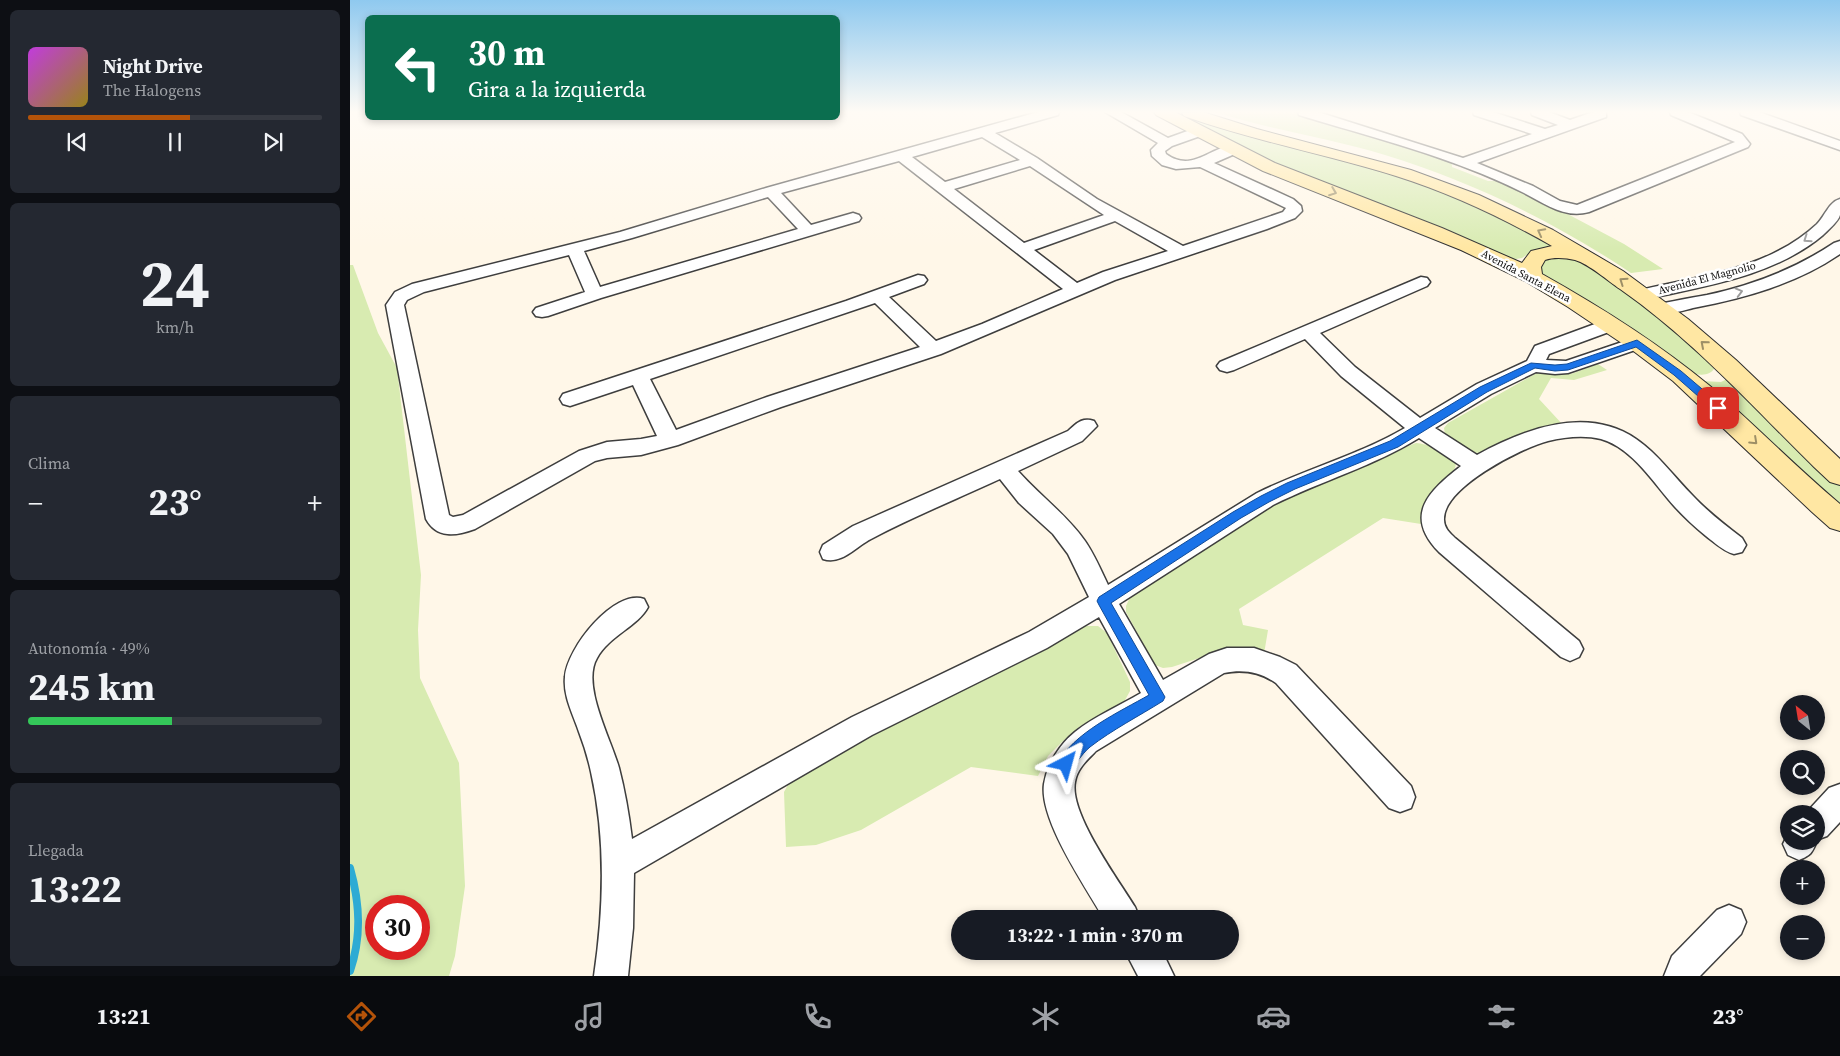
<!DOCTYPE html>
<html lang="es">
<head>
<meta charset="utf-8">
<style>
  :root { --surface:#171b24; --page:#242831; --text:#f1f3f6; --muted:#9ea1a6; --line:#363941; --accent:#b45309 }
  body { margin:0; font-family:"Source Serif 4",serif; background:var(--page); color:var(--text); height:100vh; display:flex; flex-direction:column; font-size:19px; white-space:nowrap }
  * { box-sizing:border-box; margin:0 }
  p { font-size:16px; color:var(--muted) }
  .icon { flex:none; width:28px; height:28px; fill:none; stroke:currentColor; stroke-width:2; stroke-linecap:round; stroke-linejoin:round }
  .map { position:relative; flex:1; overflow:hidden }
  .panel { display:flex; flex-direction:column; gap:10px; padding:10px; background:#0d0f14; width:350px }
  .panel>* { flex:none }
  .banner { position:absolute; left:15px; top:15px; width:475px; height:105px; border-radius:8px; box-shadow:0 2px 8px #0003; background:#0b6e4f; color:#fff; overflow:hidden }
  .needle { width:32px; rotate:330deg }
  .controls { position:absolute; left:1430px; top:695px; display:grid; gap:10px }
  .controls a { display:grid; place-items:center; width:45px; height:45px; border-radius:50%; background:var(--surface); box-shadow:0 2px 8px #0003; font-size:25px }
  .speed { position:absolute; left:15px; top:895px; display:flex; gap:10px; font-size:25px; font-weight:700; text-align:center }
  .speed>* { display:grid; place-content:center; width:65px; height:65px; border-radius:50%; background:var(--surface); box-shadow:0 2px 8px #0003; line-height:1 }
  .speed .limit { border:8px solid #d22; background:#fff; color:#111 }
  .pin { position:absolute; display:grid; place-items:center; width:42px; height:42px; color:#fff; margin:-21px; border-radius:10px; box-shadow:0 2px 8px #0006 }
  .me { position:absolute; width:55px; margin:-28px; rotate:39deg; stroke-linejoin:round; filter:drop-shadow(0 0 4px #0008) }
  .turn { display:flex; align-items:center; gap:18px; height:105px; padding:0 20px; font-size:22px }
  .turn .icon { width:65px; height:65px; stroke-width:2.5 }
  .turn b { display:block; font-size:35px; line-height:42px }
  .big { font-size:38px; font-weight:700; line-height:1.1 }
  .panel .card { flex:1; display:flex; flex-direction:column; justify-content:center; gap:8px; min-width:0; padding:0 18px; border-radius:8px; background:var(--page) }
  .panel .dial { align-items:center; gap:0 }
  .dial b { font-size:65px; line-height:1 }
  .song { display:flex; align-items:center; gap:15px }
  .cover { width:60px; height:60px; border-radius:8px; background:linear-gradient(135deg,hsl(290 70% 55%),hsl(50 70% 35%)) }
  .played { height:5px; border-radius:2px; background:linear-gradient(90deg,var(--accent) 55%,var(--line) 55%) }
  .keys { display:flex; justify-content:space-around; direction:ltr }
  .heat { display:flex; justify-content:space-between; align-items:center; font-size:28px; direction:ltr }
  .charge { height:8px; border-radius:4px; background:linear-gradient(90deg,#34c759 49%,var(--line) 0) }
  .trip { position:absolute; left:601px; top:910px; width:288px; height:50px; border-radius:25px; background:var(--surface); box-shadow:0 2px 8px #0003; font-weight:700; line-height:50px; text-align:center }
  .tab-bar { display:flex; height:80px; justify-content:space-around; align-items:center; background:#090b0e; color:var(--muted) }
  .tab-bar .icon { width:35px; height:35px }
  .tab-bar .current { color:var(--accent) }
  .tab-bar b { font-size:22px; color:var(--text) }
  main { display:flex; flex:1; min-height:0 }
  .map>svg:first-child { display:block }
  .green { fill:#d8ebb1; fill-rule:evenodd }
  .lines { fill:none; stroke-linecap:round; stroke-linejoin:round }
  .stream { stroke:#2dabd4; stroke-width:8 }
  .street-casing { stroke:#3e3e3e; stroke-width:3 }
  .secondary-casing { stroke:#2d2d2d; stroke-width:2 }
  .street { fill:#fff; fill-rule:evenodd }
  .secondary { fill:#ffe7a3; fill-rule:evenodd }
  .oneway { stroke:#9d8f66 }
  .oneway2 { stroke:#9d9d9d }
  .route { fill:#1a73e8; stroke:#114b97 }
  .labels { text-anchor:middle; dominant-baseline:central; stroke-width:5; stroke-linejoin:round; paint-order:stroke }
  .far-street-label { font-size:11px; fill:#0b0b0b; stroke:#fff }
</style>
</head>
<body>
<main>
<section class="panel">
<div class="card">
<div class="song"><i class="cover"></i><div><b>Night Drive</b><p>The Halogens</p></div></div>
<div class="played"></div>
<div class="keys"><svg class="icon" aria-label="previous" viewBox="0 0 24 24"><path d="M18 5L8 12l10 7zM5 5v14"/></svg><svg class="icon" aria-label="pause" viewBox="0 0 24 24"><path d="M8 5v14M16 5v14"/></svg><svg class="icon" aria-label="next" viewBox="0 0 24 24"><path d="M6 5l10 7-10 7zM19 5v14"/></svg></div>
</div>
<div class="card dial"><b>24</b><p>km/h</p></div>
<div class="card"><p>Clima</p>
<div class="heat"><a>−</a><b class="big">23°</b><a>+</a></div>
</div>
<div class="card"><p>Autonomía · 49%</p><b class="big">245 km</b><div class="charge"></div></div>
<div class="card"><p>Llegada</p><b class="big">13:22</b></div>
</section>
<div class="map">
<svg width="1490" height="976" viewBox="0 0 1490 976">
  <rect width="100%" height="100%" fill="#fff7e8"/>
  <g class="green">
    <path d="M821,112H830L849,120L1035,170L1112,199L1208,247L1184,250L1172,258L1160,260L907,157Z"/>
    <path d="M865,112H947L1081,155L1102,163V167L1138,181H1146L1212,211L1274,244L1313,269L1281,273C1205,222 1123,182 1035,155C979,138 921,130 865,112Z"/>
    <path d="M1200,257L1218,258L1233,263L1252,275L1312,318L1365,367C1361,376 1352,375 1344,374L1191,275L1189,264Z"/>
    <path d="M0,265H3L28,333L47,368L71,575L68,630L70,678L109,763L115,886L105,956L99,976H0ZM26,906H69V949H26Z"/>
    <path d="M1248,364L1257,370L1224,380L1201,378L1189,399L1214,426L1129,453L1118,452L1095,435L1094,428L1098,423L1185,374L1193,372L1221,374Z"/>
    <path d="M1379,378L1490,484V507L1351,381L1371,382Z"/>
    <path d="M1066,443C1077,444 1114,453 1104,470C1102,474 1096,478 1093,481C1077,496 1071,502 1071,524L1033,518L889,609L893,625L918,630L914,654L893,647L877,649L822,667L813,668L805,665L776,612V606L781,595L892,519L977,479Z"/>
    <path d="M736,626H748L757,633L780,682V691L774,702L729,727L711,743L698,756L688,776L621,767L511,830L466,845L436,847L434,792L440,781L470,762Z"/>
  </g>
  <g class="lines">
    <path class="stream" d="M0,868C10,903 12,936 0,971"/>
    <g class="street-casing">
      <g id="street">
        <path d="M688,112H709L708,115L645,133L687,158L747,199L833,246L933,212L936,208L850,167L826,169L812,165L802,156L801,150L808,143L755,112H771L818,138L843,129H853L855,132L853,135L822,146L815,151L816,154C845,175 864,141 887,147L889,150L887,153L864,163L943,199L951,206L952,211L945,218L917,229L765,280L591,354L431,407L328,445L291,455L257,458L245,461L125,529C106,536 87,539 76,519L36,305L45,292L62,284L270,232L416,188ZM632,137L670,160L595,182L562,157ZM549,161L713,289L632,324L586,341L539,297L574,284L577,280L574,276L568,275L496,301L213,394L210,399L213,404L220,406L283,385L307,436L291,439L257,442L229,451L113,515L103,517L99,515L54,305L57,300L74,292L219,255L235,292L186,308L183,312L186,316L192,317L198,316L251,298L509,221L511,218L509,215L503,213L461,225L431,193ZM680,166L754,215L674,243L604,189ZM418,197L448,229L250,287L234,251L282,238ZM765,221L818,251L753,272L727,283L684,250ZM525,303L570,347L417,397L326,430L300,379Z"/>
        <path d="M948,112H968L1113,158L1182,134L1124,115L1123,112H1143L1195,129L1208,125L1182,115L1181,112H1199L1220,120L1243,112H1256V117L1127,163L1183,186L1210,201L1227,205L1385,142L1321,115L1320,112H1338L1392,134L1400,144L1398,147L1239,212C1214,219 1194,203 1172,192C1102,157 1024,138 949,115Z"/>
        <path d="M1390,112H1409L1490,141V150L1391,115Z"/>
        <path d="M1490,199C1490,204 1490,211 1490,215C1488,222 1478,230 1473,235C1423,277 1354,286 1292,300L1286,299L1283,295L1286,291C1331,280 1380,274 1422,254C1439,246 1454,236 1467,224C1475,216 1479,202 1490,199Z"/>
        <path d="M1490,241V254C1446,284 1395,298 1343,308C1331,311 1317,316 1305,313L1302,309L1305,305C1322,301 1340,298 1357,295C1403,285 1445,269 1484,243Z"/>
        <path d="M1071,277L1077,278L1080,282L1077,286L970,333L1005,367L1070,418L1127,384L1177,361L1185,346L1253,321L1260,319L1267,321L1269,325L1267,329L1199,354L1196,360L1216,361L1287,337L1294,339L1296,343L1294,347L1218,373L1205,374L1186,372L1141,394L1085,428L1127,455C1174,429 1237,405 1286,439C1308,454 1324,477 1343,496C1358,512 1375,525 1392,538L1396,545L1392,552L1384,554C1373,551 1365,543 1356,536C1345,527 1335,518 1325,507C1304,484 1283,448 1251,439C1234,435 1215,437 1198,441C1171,448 1092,488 1094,520C1094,528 1100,533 1105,538L1229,641L1233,649L1229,657L1220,661L1211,657L1089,552C1053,515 1079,491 1111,466L1069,438C1024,466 971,481 923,505L769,604L813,680L859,654L877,648H904L930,657L946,665L1061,786L1065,797L1061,808L1050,812L1039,808L926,683C910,672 894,669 874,673L746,751C737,760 727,769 725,782C719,813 768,879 785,907L790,919H754C736,887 689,820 694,784C697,764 710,744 725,732C743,717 771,705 791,693L749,617L697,648L522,735L284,873L283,928L278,976H244C254,908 256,839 241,772C238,758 234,745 229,732C223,714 213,696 215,677C217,648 264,589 294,599L298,607C288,626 259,636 247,658C231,685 261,739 269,768C275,791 279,815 282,839L502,717L679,632L739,597L718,554L703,534L669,503L650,479C607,499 562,517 521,539C505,547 492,565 473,559L470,552L473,545L503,526L718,431C727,423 732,417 744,421L747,426L732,441L668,471C689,495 717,515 735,541C744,554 751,570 758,585L907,493C955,469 1009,455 1055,428L991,376L955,339L884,370L877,372L870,370L867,366L870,362Z"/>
        <path d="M1490,784V822L1477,836L1466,840L1467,841C1462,853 1461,855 1449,860L1438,855L1433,844L1439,832V841H1466V814H1455L1479,788Z"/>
        <path d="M1379,905L1391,910L1396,922L1391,934L1350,976H1314L1322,956L1367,910Z"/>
        <path d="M775,951H812L824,976H788Z"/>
      </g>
    </g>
    <g class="secondary-casing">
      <path id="secondary" d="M804,112H825L925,163L1092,228L1172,263L1181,251L1202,246C1153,218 1100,193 1046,176C976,154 904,141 834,116L832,113L853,112L907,129L1061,170L1129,195L1203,230L1273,271L1338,319L1386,360L1490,459V485L1480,482L1464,467C1401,405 1343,340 1270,289C1258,281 1239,264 1225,260C1216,258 1204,257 1195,260L1191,267L1192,274C1251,307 1308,343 1360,386C1404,424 1445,466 1490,504V531L1480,528L1462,512L1323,381L1282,350L1218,307L1175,281L1111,250L913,171L806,115Z"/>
    </g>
    <use href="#street" class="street"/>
    <use href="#secondary" class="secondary"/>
  </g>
  <defs><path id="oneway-chevron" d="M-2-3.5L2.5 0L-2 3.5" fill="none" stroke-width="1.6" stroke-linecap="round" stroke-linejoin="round" transform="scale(1.25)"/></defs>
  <g class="oneway">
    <use href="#oneway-chevron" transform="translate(983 192) rotate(21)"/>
    <use href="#oneway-chevron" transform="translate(1191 232) rotate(-152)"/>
    <use href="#oneway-chevron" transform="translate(1273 281) rotate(-145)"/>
    <use href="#oneway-chevron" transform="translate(1354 344) rotate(-139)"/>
    <use href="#oneway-chevron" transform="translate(1404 441) rotate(43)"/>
  </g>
  <g class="oneway2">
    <use href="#oneway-chevron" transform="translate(1457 239) rotate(145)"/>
    <use href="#oneway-chevron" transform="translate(1389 292) rotate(-15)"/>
  </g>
  <linearGradient id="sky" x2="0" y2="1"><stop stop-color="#8fc9ef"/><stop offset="0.45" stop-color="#fffbf5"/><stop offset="1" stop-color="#fffbf5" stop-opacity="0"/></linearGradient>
  <rect width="1490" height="249" fill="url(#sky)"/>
  <path class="route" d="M1287,340L1331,371L1372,406L1373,408L1372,411H1365L1324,375L1286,347L1218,370L1205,371L1185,368L1137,392L1048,447L945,489L919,502L891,518L761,603L815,697L813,701C789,716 762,730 740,747C731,754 725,768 716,771L710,769L708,764C721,734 771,711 799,695L749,605L747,601L749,597L883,512L911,496L937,483L1040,441L1130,387L1181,363L1205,365L1217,364Z"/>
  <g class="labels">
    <g class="far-street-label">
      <text transform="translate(1176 276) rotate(28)">Avenida Santa Elena</text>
      <text transform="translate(1357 278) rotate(-15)">Avenida El Magnolio</text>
    </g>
  </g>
</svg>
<div class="controls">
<a><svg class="needle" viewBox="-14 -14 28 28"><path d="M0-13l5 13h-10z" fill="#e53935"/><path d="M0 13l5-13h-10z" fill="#9ea1a6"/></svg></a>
<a><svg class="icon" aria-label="search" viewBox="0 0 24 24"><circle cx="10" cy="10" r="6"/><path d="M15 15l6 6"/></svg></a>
<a><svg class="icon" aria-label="layers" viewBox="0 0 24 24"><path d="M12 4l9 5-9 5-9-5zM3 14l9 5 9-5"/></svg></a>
<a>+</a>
<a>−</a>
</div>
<div class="speed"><div class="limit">30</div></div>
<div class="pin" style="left:1368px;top:408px;background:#d93025"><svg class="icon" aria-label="arrive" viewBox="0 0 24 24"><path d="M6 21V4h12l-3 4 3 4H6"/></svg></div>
<svg class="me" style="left:716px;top:764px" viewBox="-20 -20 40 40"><path d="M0-17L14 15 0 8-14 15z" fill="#1a73e8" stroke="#fff" stroke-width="4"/></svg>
<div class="trip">13:22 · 1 min · 370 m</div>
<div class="banner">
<div class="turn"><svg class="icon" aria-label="left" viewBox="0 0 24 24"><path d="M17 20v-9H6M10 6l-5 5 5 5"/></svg><div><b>30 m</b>Gira a la izquierda</div></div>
</div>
</div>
</main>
<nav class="tab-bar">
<b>13:21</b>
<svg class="icon current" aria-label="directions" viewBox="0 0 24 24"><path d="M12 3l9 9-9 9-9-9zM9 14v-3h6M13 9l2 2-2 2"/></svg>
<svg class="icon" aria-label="music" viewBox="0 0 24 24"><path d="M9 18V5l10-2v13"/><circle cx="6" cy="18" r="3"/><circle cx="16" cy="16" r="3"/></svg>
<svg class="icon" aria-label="phone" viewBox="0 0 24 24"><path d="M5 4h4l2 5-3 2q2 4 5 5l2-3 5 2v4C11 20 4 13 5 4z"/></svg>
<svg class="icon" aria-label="climate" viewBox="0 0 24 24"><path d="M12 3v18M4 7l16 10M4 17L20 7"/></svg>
<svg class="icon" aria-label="car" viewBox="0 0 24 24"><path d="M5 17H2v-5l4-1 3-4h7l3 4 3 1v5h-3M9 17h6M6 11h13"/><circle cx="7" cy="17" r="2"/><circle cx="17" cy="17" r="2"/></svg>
<svg class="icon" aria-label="filters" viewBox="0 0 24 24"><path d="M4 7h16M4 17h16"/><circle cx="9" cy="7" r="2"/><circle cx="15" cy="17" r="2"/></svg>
<b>23°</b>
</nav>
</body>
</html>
